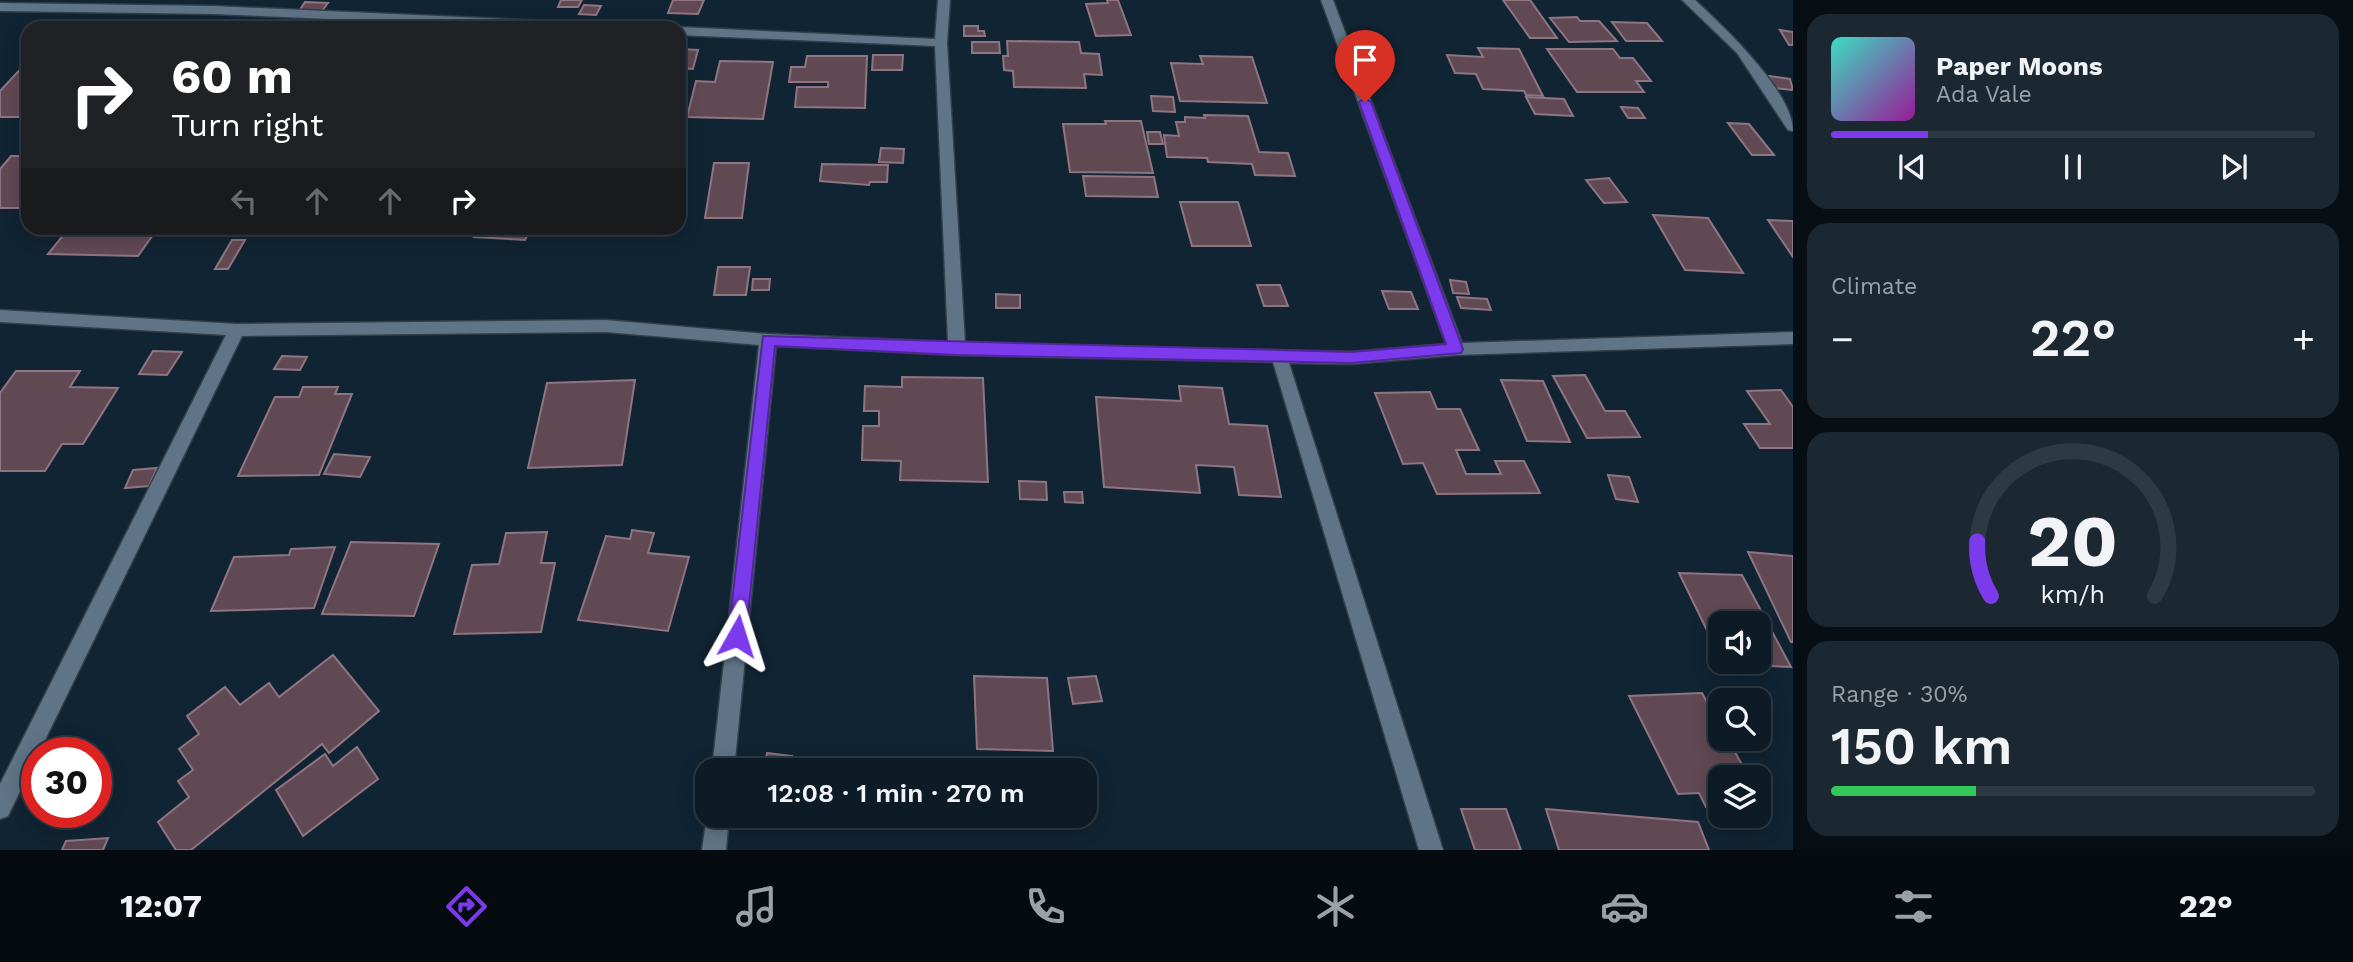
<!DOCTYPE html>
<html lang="en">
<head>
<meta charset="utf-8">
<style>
  :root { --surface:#0d1b26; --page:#1b2832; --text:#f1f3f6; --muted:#9aa1a7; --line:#2d3943; --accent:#7c3aed }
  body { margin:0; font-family:"Work Sans",sans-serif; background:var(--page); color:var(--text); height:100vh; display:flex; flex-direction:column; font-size:26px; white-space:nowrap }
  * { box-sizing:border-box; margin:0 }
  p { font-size:23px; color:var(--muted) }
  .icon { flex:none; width:38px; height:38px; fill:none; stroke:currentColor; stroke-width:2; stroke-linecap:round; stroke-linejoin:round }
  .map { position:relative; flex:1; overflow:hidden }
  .side { display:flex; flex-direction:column; gap:14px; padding:14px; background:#070f15; width:560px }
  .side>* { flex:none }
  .banner { position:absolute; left:21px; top:21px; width:665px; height:214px; border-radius:21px; box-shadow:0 4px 18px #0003,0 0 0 2px var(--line); background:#202124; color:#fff; overflow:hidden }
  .buttons { position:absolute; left:1708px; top:611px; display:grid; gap:14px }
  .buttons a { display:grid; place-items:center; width:63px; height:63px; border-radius:14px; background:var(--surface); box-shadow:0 4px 18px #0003,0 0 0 2px var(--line); font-size:35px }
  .speed { position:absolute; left:21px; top:737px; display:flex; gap:14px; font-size:35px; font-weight:700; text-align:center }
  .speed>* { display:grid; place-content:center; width:91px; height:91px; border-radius:50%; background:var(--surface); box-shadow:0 4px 18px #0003,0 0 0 2px var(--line); line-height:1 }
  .speed .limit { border:10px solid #d22; background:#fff; color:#111 }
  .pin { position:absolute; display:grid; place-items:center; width:60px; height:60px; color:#fff; margin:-72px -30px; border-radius:50% 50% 50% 0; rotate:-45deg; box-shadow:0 0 7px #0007 }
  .pin .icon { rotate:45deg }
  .me { position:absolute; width:77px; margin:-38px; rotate:6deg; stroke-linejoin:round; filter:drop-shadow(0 0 5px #0008) }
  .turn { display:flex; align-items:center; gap:24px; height:147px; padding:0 35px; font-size:32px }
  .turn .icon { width:91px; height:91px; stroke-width:2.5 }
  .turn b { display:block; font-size:49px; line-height:60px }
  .lanes { display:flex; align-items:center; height:66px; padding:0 35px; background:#0003; justify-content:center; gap:35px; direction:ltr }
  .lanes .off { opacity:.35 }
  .big { font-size:52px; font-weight:600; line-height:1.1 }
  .side .widget { flex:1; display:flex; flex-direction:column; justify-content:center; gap:10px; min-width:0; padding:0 24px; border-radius:21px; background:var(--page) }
  .side .dial { align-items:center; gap:0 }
  .dial svg { height:182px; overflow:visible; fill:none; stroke:var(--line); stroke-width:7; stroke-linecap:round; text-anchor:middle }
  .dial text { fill:var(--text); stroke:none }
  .song { display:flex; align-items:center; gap:21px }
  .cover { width:84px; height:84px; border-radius:10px; background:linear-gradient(135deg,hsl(170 70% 55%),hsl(300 70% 35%)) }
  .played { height:7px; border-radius:4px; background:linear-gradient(90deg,var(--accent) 20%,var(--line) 20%) }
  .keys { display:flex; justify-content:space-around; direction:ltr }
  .heat { display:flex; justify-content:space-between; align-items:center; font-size:38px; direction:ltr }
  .charge { height:10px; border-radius:5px; background:linear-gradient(90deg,#34c759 30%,var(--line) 0) }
  .trip { position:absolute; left:695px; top:758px; width:402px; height:70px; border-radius:21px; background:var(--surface); box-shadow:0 4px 18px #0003,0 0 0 2px var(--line); font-weight:600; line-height:70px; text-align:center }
  .tabs { display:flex; height:112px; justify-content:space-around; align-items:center; background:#050b0f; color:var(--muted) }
  .tabs .icon { width:49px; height:49px }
  .tabs .selected { color:var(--accent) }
  .tabs b { font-size:32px; color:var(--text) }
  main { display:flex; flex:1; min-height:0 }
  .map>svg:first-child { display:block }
  .building { fill:#614954; stroke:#8f7481; stroke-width:2 }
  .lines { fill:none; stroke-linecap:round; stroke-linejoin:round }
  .minor-casing { stroke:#313e4b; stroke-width:3 }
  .minor { fill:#5f7486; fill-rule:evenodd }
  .route { fill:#7c3aed; stroke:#51269a; stroke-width:2 }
</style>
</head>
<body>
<main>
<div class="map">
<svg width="1793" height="850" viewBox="0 0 1793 850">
  <rect width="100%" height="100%" fill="#112433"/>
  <g class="building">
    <path d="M561,0H582L578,7H558Z"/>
    <path d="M673,0H704L698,14L668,13Z"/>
    <path d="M1107,0H1118L1131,35L1096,36L1086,4L1108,3Z"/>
    <path d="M1503,0H1530L1557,38H1530Z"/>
    <path d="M305,2L328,3L322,11H299Z"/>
    <path d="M584,5L601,6L596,15L579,14Z"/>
    <path d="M1577,17L1580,21H1599L1617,41L1569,42L1550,18Z"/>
    <path d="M1612,22L1647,23L1662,41H1626Z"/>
    <path d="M964,26H978V31H984L985,36H964Z"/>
    <path d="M1780,30L1793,32V45H1789Z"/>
    <path d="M1007,41L1079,42L1081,53L1099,54L1102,75L1084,74L1086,88L1014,87L1013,71L1004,70L1003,56H1008Z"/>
    <path d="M972,42H999L1000,53H972Z"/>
    <path d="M1478,48L1519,49L1543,96L1526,95L1524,91L1483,89L1476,74L1455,73L1447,55L1483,57Z"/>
    <path d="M679,49L698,50L693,69L679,68Z"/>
    <path d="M1547,49H1613L1620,58H1633L1651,81H1636L1644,92H1577Z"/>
    <path d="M873,55H903L902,70H872Z"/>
    <path d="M807,56H867L865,108L795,107L797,87H828V82H789L791,67H805Z"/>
    <path d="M1200,56L1252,57L1267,103L1180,101L1171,63L1203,64Z"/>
    <path d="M28,61V117H0V91Z"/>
    <path d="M720,61L773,62L763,119L687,117L696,81L715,82Z"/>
    <path d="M1769,76L1790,79L1793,90L1774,88Z"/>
    <path d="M1151,96L1173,97L1175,112L1153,111Z"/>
    <path d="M1526,97L1564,99L1573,116L1535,114Z"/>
    <path d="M1621,107L1638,108L1645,118H1628Z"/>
    <path d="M1204,115L1248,116L1259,152L1288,153L1295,176L1255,175L1252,164L1208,162L1207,158L1167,157L1164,135L1179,136L1176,122H1185V117L1205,118Z"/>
    <path d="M1105,121H1141L1153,173L1070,172L1063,124H1106Z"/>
    <path d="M1728,123L1749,124L1774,155H1752Z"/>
    <path d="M1147,132H1160L1163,144H1149Z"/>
    <path d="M881,148L904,149L903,163L879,162Z"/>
    <path d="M11,156H28V208H0V169Z"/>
    <path d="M714,163H749L742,218H705Z"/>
    <path d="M822,164L888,165L887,182H870L869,185L820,181Z"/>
    <path d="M1083,176L1154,177L1158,197L1086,196Z"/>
    <path d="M1609,178L1627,202L1604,203L1586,180Z"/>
    <path d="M1180,202H1238L1251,246H1192Z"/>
    <path d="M1653,215L1708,218L1743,273L1685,270Z"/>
    <path d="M1768,220L1793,221V257Z"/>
    <path d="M69,228H176L171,235H153L138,256L48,254Z"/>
    <path d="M479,228H531L525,240L474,237Z"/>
    <path d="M232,240H245L228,269H215Z"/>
    <path d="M718,267H750L746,295H714Z"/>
    <path d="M753,279H770L769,290H752Z"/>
    <path d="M1450,280L1466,282L1469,294L1453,293Z"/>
    <path d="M1257,285H1280L1288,306H1264Z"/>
    <path d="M1382,291L1411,292L1418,309H1389Z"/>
    <path d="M996,294L1020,295V308H996Z"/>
    <path d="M1457,297L1487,299L1491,310L1461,308Z"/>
    <path d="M153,351L182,352L167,375L139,374Z"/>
    <path d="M282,356L307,357L300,370L274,369Z"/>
    <path d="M16,371H80L70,387L118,388L83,444H62L45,471H0V393Z"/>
    <path d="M1585,375L1605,411H1625L1640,437L1587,438L1553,376Z"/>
    <path d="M902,377L983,378L988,482L900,480L901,461L862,460L863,426H879V411H864L865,386L902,387Z"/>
    <path d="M635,380L622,465L528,468L547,383Z"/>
    <path d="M1501,380L1543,381L1570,442L1527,441Z"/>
    <path d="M1179,386L1222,388L1229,424L1267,426L1281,497L1239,495L1234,467L1196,465L1200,493L1104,487L1096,397L1181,401Z"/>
    <path d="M303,387H338L335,394H352L319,475L238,476L275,397H299Z"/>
    <path d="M1781,390L1793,407V448H1760L1744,424H1770L1747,391Z"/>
    <path d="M1430,392L1437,409H1460L1479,450H1456L1466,474H1501L1495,461H1524L1540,493L1437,494L1423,463L1403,464L1375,393Z"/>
    <path d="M334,454L370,457L360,477L324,474Z"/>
    <path d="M157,468L149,486L125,488L133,470Z"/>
    <path d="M1608,475L1629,477L1638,502L1616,499Z"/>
    <path d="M1019,481L1046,482L1047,500L1020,499Z"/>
    <path d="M1064,492H1082L1083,503L1065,502Z"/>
    <path d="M632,530L654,533L648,553L689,557L668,631L578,620L606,536L630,539Z"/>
    <path d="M547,532L541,563H555L541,632L454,634L472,565L499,564L506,533Z"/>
    <path d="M351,542L439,544L414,616L322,614Z"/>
    <path d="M335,547L314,608L211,611L234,557L289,555L291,549Z"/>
    <path d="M1748,552L1793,556V642H1791Z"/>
    <path d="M1679,573L1742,575L1791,667L1724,664L1722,662H1759V623H1720V657Z"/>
    <path d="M333,655L379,711L329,753L322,744L191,850H176L158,822L189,797L178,781L193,770L179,749L199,734L187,716L225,687L240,705L269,683L279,697Z"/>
    <path d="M974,676L1047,678L1053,751L977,749Z"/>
    <path d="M1096,676L1102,701L1073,704L1068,678Z"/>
    <path d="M1702,693L1720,726V738H1727L1749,777H1720V807H1706L1699,793L1678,794L1629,696Z"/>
    <path d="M357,747L378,779L303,836L276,790L325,754L333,766Z"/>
    <path d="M767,753L792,756L790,770H764Z"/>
    <path d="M1461,809H1506L1521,850H1475Z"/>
    <path d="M1546,809L1698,822L1709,850H1559Z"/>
    <path d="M108,838L103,850H62L66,841Z"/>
  </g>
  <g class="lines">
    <g class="minor-casing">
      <g id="minor">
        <path d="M938,0H950L947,43L965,343L1351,352L1446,344L1321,0H1333L1462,343L1793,332V344L1456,355L1351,364L1289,363L1443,850H1419L1273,362L957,355L776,346L734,770H712L759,345L606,332L242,336L8,816L0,819V784L226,335L0,322V310L237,324L606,320L768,334L948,342L935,46L679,35V28H676L679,27L935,39Z"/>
        <path d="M1682,0H1695C1724,27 1793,92 1793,131L1788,130L1737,53Z"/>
        <path d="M0,3L214,6L614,24L620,28H533L214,14L0,11Z"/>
        <path d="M707,815L729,816L726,850H702Z"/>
      </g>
    </g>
    <use href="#minor" class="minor"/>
  </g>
  <path class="route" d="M1365,98L1371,102L1463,349L1461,353L1351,363L957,355L775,346L746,636L743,642L737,644L730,642L728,636L763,336L1351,352L1446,344L1359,102Z"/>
</svg>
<div class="buttons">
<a><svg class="icon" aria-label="sound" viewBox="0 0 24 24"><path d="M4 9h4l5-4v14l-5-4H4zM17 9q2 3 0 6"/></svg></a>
<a><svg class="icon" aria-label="search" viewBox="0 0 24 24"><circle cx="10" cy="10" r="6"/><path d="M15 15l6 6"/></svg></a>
<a><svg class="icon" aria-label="layers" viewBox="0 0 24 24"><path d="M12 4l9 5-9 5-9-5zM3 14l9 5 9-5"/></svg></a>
</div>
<div class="speed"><div class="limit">30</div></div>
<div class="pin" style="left:1365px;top:102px;background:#d93025"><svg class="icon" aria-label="arrive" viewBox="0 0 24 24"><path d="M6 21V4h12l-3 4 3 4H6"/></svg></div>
<svg class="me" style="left:737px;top:636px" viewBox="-20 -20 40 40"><path d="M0-17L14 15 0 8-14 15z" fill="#7c3aed" stroke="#fff" stroke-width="4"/></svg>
<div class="trip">12:08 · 1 min · 270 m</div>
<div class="banner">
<div class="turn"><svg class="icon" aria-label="right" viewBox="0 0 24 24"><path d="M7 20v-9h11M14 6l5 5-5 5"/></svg><div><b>60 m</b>Turn right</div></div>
<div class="lanes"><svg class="icon off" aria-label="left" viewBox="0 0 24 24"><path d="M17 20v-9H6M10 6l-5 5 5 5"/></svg><svg class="icon off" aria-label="ahead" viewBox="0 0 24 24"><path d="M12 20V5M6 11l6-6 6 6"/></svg><svg class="icon off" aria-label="ahead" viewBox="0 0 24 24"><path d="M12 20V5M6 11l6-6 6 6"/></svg><svg class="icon" aria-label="right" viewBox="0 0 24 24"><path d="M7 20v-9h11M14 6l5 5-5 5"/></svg></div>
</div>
</div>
<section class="side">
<div class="widget">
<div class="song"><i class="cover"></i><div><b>Paper Moons</b><p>Ada Vale</p></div></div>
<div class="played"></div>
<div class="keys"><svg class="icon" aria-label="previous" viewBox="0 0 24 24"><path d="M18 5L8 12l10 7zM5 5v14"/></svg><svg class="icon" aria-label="pause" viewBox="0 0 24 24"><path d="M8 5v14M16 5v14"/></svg><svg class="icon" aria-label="next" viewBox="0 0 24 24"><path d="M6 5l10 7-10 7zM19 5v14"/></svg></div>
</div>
<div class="widget"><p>Climate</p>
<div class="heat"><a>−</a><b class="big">22°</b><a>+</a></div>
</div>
<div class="widget dial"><svg viewBox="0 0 100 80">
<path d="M14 69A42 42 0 1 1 86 69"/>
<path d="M14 69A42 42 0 0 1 8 45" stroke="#7c3aed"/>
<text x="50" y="56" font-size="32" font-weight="700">20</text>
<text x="50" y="72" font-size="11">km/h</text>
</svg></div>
<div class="widget"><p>Range · 30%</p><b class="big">150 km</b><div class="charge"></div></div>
</section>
</main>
<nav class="tabs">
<b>12:07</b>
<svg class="icon selected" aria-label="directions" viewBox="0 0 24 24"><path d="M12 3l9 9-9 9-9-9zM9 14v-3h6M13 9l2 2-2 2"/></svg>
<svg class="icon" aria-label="music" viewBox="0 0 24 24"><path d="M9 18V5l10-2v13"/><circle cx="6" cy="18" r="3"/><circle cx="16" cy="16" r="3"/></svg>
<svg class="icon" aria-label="phone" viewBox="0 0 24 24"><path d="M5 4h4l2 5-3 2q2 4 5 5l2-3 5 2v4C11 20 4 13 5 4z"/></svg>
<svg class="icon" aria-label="climate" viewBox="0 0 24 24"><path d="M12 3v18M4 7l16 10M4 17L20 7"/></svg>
<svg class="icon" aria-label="car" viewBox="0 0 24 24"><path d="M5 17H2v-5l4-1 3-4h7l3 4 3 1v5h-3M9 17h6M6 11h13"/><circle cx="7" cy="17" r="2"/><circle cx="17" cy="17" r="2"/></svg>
<svg class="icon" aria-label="filters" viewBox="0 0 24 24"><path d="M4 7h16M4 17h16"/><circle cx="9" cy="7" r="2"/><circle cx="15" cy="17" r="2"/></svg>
<b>22°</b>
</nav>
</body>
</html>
